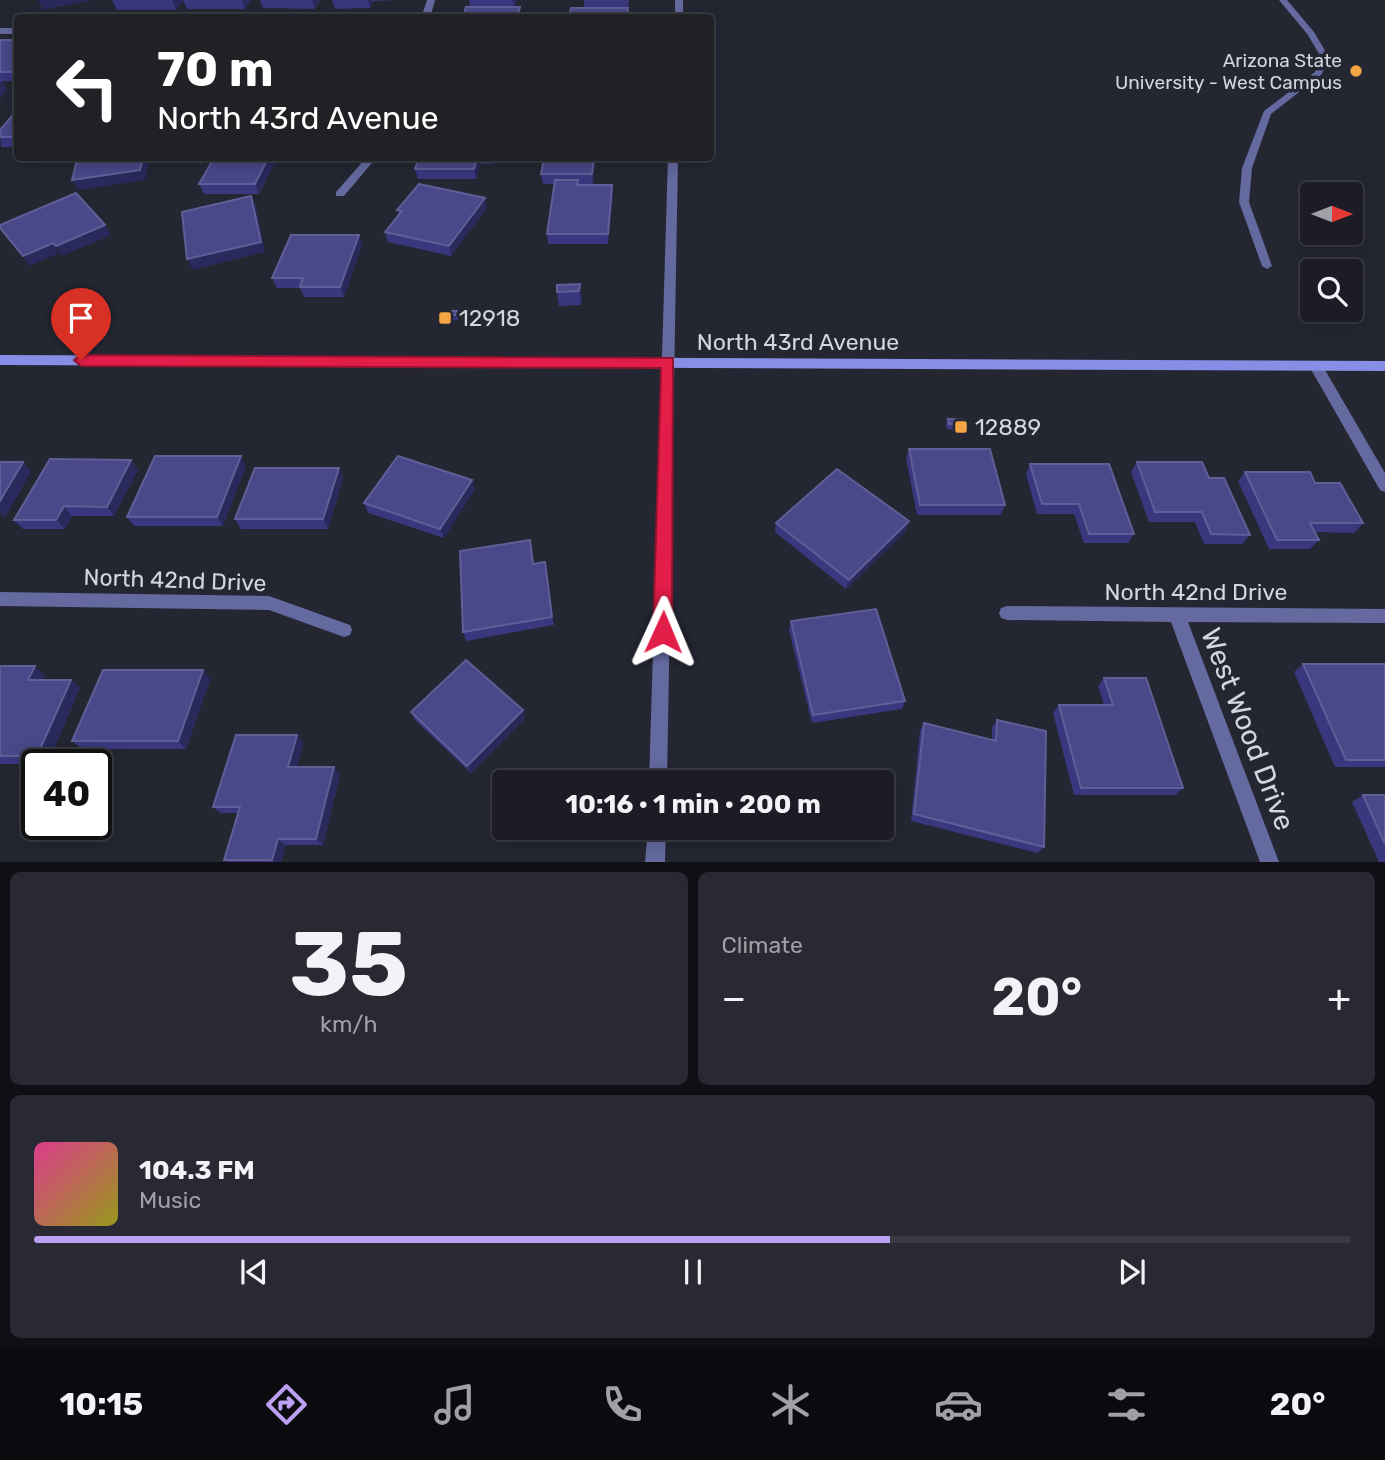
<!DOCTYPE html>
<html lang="en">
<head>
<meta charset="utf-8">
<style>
  :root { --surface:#1b1c26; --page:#282932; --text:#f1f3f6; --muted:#a0a1a7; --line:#393a43; --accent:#bca0f2 }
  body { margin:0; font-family:Rubik,sans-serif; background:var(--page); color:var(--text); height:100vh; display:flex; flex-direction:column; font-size:26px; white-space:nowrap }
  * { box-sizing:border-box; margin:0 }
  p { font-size:23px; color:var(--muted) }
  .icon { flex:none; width:38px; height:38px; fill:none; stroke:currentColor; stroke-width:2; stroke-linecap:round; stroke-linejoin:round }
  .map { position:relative; height:862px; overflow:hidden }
  .drawer { display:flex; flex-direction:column; gap:10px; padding:10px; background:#0f0f15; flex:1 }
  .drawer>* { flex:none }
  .top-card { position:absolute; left:14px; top:14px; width:700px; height:147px; border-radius:7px; box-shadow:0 4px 18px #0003,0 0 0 2px var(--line); background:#202124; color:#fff; overflow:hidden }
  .needle { width:46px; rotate:90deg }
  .tools { position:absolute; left:1300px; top:182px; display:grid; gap:14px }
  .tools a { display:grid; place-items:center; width:63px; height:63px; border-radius:7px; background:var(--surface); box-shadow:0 4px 18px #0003,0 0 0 2px var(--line); font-size:35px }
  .speed { position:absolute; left:21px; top:749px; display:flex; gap:14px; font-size:35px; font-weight:700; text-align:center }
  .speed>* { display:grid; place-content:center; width:91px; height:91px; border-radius:50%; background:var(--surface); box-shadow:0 4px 18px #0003,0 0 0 2px var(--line); line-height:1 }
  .speed .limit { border:4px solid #111; border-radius:10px; background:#fff; color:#111 }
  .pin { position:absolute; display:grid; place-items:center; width:60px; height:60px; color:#fff; margin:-72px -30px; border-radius:50% 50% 50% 0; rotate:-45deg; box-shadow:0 0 7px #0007 }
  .pin .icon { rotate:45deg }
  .me { position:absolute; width:77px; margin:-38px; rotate:1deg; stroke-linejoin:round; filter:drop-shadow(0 0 5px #0008) }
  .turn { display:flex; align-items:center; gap:24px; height:147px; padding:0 28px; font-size:32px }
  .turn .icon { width:91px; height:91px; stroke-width:2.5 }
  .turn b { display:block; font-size:49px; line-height:60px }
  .big { font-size:52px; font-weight:700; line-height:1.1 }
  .drawer .card { flex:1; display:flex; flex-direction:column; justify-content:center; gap:10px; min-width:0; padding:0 24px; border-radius:10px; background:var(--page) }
  .drawer .dial { align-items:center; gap:0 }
  .dial b { font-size:91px; line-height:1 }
  .song { display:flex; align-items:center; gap:21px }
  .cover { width:84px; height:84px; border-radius:10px; background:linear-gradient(135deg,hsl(330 70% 55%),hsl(60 70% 35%)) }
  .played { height:7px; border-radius:4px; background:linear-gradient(90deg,var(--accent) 65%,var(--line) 65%) }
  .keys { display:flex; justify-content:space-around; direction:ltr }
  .heat { display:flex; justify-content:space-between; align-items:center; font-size:38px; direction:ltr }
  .drawer .tiles { flex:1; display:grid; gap:10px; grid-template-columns:1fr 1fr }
  .card:last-child { grid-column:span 2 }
  .trip { position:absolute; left:492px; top:770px; width:402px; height:70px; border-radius:7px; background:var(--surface); box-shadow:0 4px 18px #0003,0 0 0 2px var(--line); font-weight:700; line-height:70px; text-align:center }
  .menu { display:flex; height:112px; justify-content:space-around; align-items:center; background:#0b0b0f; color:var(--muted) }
  .menu .icon { width:49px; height:49px }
  .menu .on { color:var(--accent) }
  .menu b { font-size:32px; color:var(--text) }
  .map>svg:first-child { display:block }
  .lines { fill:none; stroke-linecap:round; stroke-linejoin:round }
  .service { fill:#64699f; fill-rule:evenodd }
  .minor { fill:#64699f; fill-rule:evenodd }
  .tertiary { fill:#64699f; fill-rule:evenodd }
  .secondary { fill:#878ee5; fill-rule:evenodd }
  .wall { fill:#39377e }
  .shaded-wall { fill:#29295b }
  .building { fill:#494889; stroke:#5f5e96; stroke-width:2 }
  .route { fill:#e11d48; stroke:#92132f; stroke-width:2 }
  .poi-dot { fill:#f2a542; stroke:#242632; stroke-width:2.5 }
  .labels { text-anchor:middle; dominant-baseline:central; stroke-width:7; stroke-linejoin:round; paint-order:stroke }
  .far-poi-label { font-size:19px; fill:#d4d6de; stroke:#242632; text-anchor:end }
  .poi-label { font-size:23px; fill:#d4d6de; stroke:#242632; text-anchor:start }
  .street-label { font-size:23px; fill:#d4d6de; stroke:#242632 }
  .near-street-label { font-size:28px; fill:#d4d6de; stroke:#242632 }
</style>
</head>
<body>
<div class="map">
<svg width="1385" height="862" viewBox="0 0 1385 862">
  <rect width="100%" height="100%" fill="#242632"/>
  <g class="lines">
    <path class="service" d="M1279,0H1287L1314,32L1330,59L1321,75L1271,114L1252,168L1249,202L1272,266L1267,269L1262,266L1239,202L1242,168L1264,111L1315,72L1322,59L1308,35Z"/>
    <g class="minor">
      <path d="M427,0H435L430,18H421Z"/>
      <rect x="0" y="28" width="18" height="6"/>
      <path d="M366,158H376L344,196H336V192Z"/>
      <path d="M1316,361L1321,363L1385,473V492L1380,490L1309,366Z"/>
      <path d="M0,592L269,596L350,625L352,630L350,635L344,637L269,610L0,606Z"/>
      <path d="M1007,606L1385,609V623L1188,622L1279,862H1260L1171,622L1007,620L1001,618L999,613L1001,608Z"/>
    </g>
    <g class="tertiary">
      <rect x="675" y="0" width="8" height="18"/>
      <path d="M668,158H678L667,782H649Z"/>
      <path d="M648,828H666L665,862H645Z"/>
    </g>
    <path class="secondary" d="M0,355L1385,361V371L0,365Z"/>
  </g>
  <g class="wall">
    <path d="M112,0H183L176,10H117Z"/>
    <path d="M183,0H251L245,9H187Z"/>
    <path d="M260,0H320L315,9L263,8Z"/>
    <path d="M332,0H396L373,1L370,8L335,9Z"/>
    <path d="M469,0H517L515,7H470Z"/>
    <path d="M584,0H629L628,8H584Z"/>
    <path d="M0,40H18V81H2L7,90L0,98Z"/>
    <path d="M18,109V147H1L0,130Z"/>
    <path d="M214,158H277L259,194H204L199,184Z"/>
    <path d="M419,158H496L494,164H480L476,179H418L415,169Z"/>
    <path d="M544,158H615V162H595L593,184H579V185H612L613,195L608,244H548L547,234L555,184H543L541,174Z"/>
    <path d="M487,208L451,256L388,242L385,232L399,215L397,210Z"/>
    <path d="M362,245L344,297H304L300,288H277L272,278Z"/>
    <path d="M580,284L582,299L581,305L559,306L557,292Z"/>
    <path d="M457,311L458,316V320H442L440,314Z"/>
    <path d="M948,419L967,424L965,429H947L946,424Z"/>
    <path d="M909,449L1005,505L1001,515H917L906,458Z"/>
    <path d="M1137,462L1209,478L1250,535L1242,544H1204L1195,522H1149L1131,472Z"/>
    <path d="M1030,464L1134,534L1128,543H1084L1074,514H1037L1026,474Z"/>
    <path d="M246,466L223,526H134L127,517Z"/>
    <path d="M339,468L343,478L328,529H241L235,519Z"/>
    <path d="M138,470L114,516H72L65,529H23L14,520Z"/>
    <path d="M1245,472L1315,483L1363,523L1354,533L1315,532L1319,540L1310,549H1269L1238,481Z"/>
    <path d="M475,489L444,538L368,513L364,503Z"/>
    <path d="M776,523L906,531L846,589L775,532Z"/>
    <path d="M530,540L534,564L545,562L554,625L466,641L463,632Z"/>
    <path d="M791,621L905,701L902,709L812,723L789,630Z"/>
    <path d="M1303,664H1385V767H1335L1294,672Z"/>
    <path d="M0,666L45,675L42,680H71L80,688L47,764H0Z"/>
    <path d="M1104,678L1183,788L1175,795H1074L1053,713L1059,705H1104L1098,686Z"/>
    <path d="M210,679L186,749H82L72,741Z"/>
    <path d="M523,710L525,718L471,773L415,720L411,712Z"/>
    <path d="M997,720L1044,847L1038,853L911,821L920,731L924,723L992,740V727Z"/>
    <path d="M297,735L303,743L297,767H334L340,775L323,845H285L281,862H227L224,860L238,813H221L213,807Z"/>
    <path d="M1363,795H1385V862H1379L1352,802Z"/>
  </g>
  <g class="shaded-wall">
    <path d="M38,0H94L43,10Z"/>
    <path d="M172,0H183L176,10Z"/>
    <path d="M242,0H251L245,9Z"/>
    <path d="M312,0H320L315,9Z"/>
    <path d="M368,0H373L370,8Z"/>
    <path d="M513,0H517L515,9Z"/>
    <path d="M520,7L521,18H517Z"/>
    <path d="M1,81L7,90L0,98V82Z"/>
    <path d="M143,158H150L145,180L78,190L72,180Z"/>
    <path d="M268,158H277L259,194L255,184Z"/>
    <path d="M477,158H479L480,164L476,179L474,169Z"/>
    <path d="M594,158H595V162L593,184L592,174Z"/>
    <path d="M612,185L613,195L608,244V234Z"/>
    <path d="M251,196L256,206L265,252L193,270L187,259Z"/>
    <path d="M485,198L487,208L451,256L449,246Z"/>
    <path d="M105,225L111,235L62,256L56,246Z"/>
    <path d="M359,235L362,245L344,297L340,287Z"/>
    <path d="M53,243L59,253L29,266L23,256Z"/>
    <path d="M580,284L582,299L581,305L579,291Z"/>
    <path d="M241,456L246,466L223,526L217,517Z"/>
    <path d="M131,460L138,470L114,516L107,507Z"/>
    <path d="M23,462L31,472L5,518L0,513V501Z"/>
    <path d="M339,468L343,478L328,529L323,519Z"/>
    <path d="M472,480L475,489L444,538L440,529Z"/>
    <path d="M64,506L72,516L65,529L56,520Z"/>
    <path d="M909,521L906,531L846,589L849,580Z"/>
    <path d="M545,562L547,571L554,625L552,617Z"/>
    <path d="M35,666L45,675L38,688L28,680Z"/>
    <path d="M203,670L210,679L186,749L178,741Z"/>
    <path d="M71,680L80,688L47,764L37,756Z"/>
    <path d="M523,710L525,718L471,773L467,766Z"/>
    <path d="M297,735L303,743L295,775L288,767Z"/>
    <path d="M334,767L340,775L323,845L316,839Z"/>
    <path d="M278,839L285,845L281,862H274L272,860Z"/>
  </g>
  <g class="building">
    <path d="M466,7H520L517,18H463Z"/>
    <path d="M571,8H628L627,18H569Z"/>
    <path d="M0,40H18V69L15,72H0Z"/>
    <path d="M18,109V137H0V130Z"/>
    <path d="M92,158H143L140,170L72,180L77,160Z"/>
    <path d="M214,158H268L255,184H199Z"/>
    <path d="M419,158H477L474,169H415Z"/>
    <path d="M544,158H594L592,174H541Z"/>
    <path d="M555,180H578L577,185H612L608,234H547Z"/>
    <path d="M419,184L485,198L449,246L385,232L402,211L397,210Z"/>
    <path d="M76,193L105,225L56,246L53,243L23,256L0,228V225Z"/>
    <path d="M251,196L261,242L187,259L182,212Z"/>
    <path d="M291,235H359L340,287H300L303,278H272Z"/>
    <path d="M580,284L579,291L557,292V285Z"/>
    <path d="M442,311H457L456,315L440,314Z"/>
    <path d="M948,419L966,420L967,424H949Z"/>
    <path d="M909,449H990L1005,505H920Z"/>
    <path d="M155,456H241L217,517H127Z"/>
    <path d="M398,456L472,480L440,529L364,503Z"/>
    <path d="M50,459L131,460L107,507L64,506L56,520H14Z"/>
    <path d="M0,462H23L0,501Z"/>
    <path d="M1137,462H1202L1209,478H1224L1250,535L1211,534L1202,512H1155Z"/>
    <path d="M1030,464H1109L1134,534H1089L1079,504H1042Z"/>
    <path d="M255,468H339L323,519H235Z"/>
    <path d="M837,469L909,521L849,580L776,523Z"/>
    <path d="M1245,472H1310L1315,483H1340L1363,523H1310L1319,540H1277Z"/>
    <path d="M530,540L533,564L545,562L552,617L463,632L460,551Z"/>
    <path d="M876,609L905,701L813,715L791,621Z"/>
    <path d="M466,660L523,710L467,766L411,712Z"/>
    <path d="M1303,664H1385V760H1346Z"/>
    <path d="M0,666H35L28,680H71L37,756H0Z"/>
    <path d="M103,670H203L178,741H72Z"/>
    <path d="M1104,678H1146L1183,788H1081L1059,705H1113Z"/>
    <path d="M997,720L1046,731L1044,847L914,814L924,723L996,741Z"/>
    <path d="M236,735H297L288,767H334L316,839H278L272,860H224L240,807H213Z"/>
    <path d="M1363,795H1385V844Z"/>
  </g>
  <path class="route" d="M81,355L673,358L672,632L669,638L663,640L656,638L653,632L661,368L81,366L74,360Z"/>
  <g class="poi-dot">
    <circle cx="1356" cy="71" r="7"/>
    <rect x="438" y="311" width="14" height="14" rx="3.5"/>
    <rect x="954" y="420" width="14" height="14" rx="3.5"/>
  </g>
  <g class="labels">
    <g class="far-poi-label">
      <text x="1342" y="60">Arizona State<tspan x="1342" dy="22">University - West Campus</tspan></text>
    </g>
    <g class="poi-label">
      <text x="459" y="318">12918</text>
      <text x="975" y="427">12889</text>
    </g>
    <g class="street-label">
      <text x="798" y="342">North 43rd Avenue</text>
      <text transform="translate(175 580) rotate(2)">North 42nd Drive</text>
      <text x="1196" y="592">North 42nd Drive</text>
    </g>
    <g class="near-street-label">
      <text transform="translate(1248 729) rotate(69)">West Wood Drive</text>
    </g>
  </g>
</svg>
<div class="tools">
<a><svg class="needle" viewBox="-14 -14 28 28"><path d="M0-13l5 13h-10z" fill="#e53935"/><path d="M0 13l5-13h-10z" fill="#a0a1a7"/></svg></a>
<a><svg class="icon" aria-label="search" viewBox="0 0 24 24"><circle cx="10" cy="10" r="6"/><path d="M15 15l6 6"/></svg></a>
</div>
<div class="speed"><div class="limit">40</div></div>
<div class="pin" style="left:81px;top:360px;background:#d93025"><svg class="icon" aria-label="arrive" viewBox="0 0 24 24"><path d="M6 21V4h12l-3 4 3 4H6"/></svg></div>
<svg class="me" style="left:663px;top:632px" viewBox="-20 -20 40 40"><path d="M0-17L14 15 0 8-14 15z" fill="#e11d48" stroke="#fff" stroke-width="4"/></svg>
<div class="trip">10:16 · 1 min · 200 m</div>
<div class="top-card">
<div class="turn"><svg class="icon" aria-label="left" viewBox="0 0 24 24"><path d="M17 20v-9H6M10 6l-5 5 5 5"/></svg><div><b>70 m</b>North 43rd Avenue</div></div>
</div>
</div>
<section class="drawer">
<div class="tiles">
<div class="card dial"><b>35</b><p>km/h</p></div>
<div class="card"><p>Climate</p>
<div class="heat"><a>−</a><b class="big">20°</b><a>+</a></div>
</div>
<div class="card">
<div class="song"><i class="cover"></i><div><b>104.3 FM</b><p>Music</p></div></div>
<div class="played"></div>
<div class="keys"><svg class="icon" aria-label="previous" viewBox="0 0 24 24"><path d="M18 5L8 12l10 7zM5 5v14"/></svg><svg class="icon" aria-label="pause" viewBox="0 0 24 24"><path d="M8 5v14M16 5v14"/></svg><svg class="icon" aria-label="next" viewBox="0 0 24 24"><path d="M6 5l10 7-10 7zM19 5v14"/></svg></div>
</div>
</div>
</section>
<nav class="menu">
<b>10:15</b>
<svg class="icon on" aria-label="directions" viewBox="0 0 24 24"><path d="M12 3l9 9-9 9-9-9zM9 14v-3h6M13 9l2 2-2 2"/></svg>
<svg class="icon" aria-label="music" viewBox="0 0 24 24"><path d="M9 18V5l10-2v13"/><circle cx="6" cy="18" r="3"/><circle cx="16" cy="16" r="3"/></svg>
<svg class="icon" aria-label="phone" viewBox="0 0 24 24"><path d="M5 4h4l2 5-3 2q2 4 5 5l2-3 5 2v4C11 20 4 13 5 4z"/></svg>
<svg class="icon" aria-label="climate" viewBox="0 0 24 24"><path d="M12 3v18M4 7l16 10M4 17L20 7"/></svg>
<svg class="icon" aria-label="car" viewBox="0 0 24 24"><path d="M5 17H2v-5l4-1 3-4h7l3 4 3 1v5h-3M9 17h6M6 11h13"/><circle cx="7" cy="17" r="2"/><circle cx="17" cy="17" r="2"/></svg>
<svg class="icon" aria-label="filters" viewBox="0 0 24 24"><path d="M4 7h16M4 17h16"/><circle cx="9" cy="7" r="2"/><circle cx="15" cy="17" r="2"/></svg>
<b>20°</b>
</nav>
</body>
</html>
